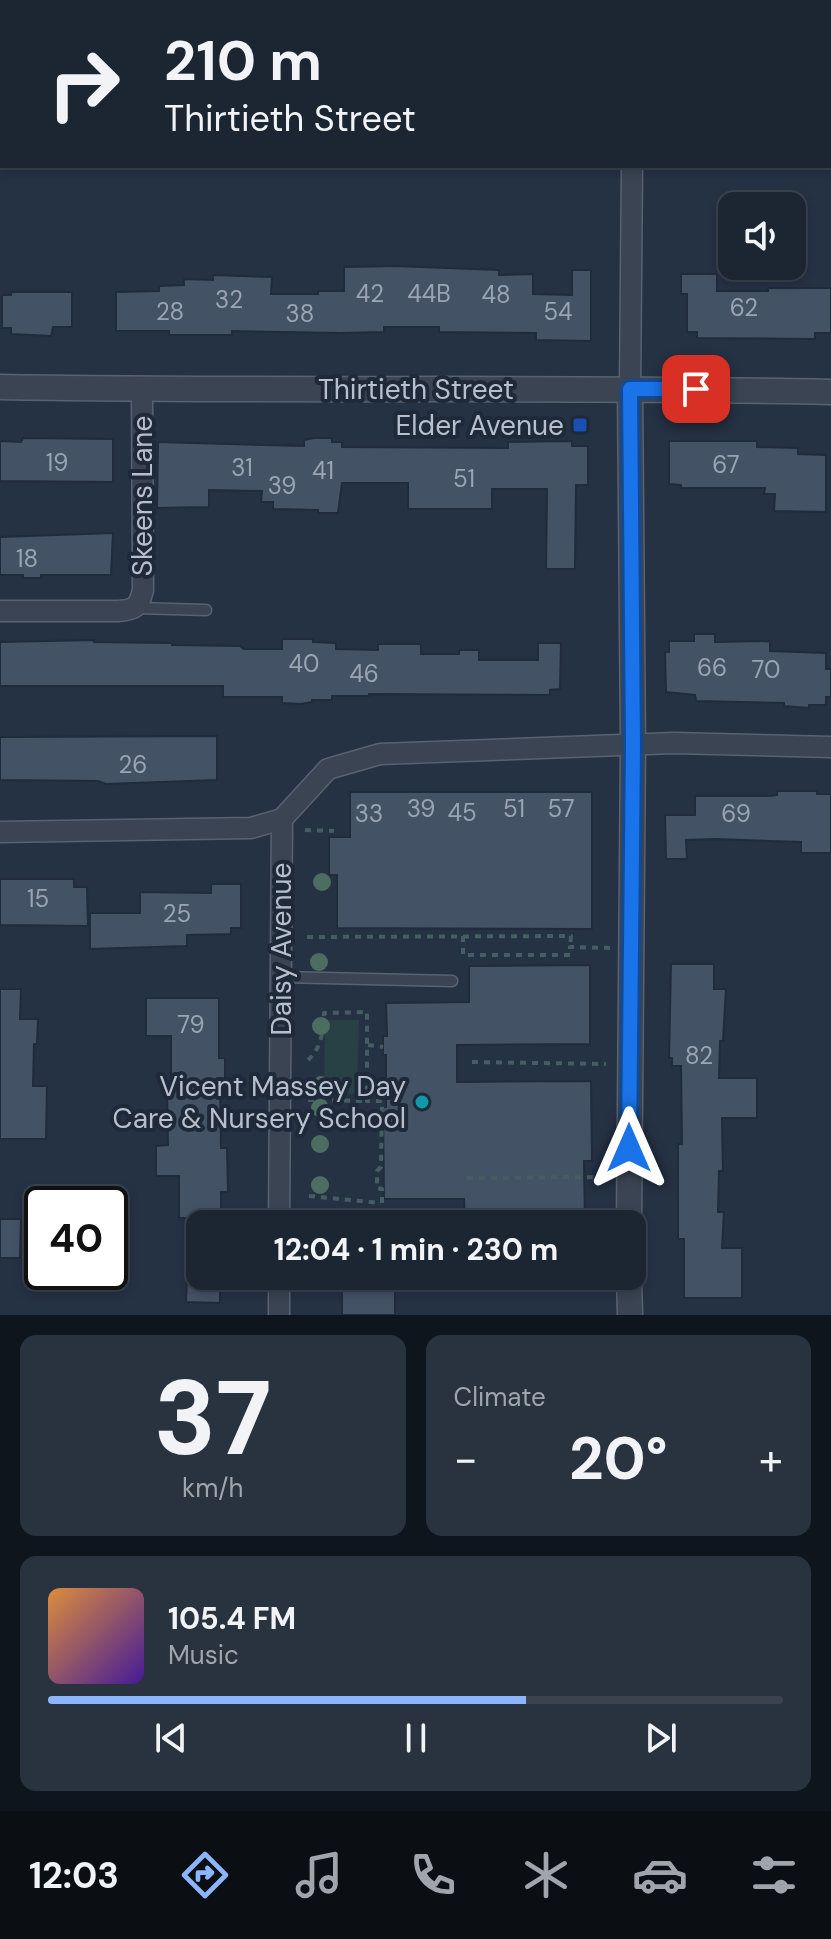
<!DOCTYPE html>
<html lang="en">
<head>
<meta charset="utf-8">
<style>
  :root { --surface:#1c2633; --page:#29323f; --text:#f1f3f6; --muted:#a0a5ac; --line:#3a434e; --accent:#8bb6fe }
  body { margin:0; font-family:"DM Sans",sans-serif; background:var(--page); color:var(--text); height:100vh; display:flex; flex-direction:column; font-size:30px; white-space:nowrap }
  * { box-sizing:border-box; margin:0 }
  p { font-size:26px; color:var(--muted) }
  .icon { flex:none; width:44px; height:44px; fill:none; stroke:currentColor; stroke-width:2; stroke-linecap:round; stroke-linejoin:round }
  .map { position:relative; height:1315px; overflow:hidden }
  .side { display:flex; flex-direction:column; gap:20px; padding:20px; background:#0f151c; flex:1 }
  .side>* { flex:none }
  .banner { position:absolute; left:0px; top:0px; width:832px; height:168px; box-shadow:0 4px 12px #0003,0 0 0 2px var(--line); background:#1c2633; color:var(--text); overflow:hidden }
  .controls { position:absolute; left:718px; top:192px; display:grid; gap:16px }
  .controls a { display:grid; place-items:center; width:88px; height:88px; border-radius:16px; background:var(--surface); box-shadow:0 4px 12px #0003,0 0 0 2px var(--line); font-size:40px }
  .speed { position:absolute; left:24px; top:1186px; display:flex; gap:16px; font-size:40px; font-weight:700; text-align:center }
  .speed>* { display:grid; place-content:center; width:104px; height:104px; border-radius:50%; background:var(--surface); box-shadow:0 4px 12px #0003,0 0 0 2px var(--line); line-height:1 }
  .speed .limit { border:4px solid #111; border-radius:12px; background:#fff; color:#111 }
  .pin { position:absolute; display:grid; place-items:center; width:68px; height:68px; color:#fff; margin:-34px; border-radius:16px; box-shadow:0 4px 12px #0006 }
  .me { position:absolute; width:88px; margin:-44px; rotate:0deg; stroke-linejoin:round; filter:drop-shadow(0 0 6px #0008) }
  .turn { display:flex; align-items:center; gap:28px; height:168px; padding:0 32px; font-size:36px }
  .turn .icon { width:104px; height:104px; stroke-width:2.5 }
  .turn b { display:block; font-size:56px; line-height:68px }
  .big { font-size:60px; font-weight:700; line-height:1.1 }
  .side .widget { flex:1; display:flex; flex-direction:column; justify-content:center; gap:12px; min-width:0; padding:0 28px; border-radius:16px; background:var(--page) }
  .side .dial { align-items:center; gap:0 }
  .dial b { font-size:104px; line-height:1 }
  .song { display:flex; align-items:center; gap:24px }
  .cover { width:96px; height:96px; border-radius:12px; background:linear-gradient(135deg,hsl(30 70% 55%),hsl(260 70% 35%)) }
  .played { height:8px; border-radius:4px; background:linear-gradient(90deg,var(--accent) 65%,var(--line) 65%) }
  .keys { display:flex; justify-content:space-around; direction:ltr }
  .heat { display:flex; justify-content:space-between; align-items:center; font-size:44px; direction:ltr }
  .side .tiles { flex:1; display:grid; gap:20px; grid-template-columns:1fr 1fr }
  .widget:last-child { grid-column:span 2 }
  .trip { position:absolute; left:186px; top:1210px; width:460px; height:80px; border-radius:16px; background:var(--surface); box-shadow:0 4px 12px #0003,0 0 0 2px var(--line); font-weight:700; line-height:80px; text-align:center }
  .tab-bar { display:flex; height:128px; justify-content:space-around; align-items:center; background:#0b0f14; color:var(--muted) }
  .tab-bar .icon { width:56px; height:56px }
  .tab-bar .on { color:var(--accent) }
  .tab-bar b { font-size:36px; color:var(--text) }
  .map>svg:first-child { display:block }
  .green { fill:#274145 }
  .building { fill:#445266; stroke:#202b3b; stroke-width:2 }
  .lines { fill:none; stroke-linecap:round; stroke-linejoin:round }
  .service-casing { stroke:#586271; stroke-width:13 }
  .minor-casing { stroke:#586271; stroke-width:23 }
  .tertiary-casing { stroke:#586271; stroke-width:27 }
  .path { stroke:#455e61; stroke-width:4; stroke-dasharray:6 6; stroke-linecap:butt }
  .service { stroke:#3a4453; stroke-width:10 }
  .minor { stroke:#3a4453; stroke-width:20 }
  .tertiary { stroke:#3a4453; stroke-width:24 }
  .tree { fill:#4c6e61 }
  .route-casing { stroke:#114b97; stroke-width:20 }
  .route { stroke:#1a73e8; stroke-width:14 }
  .transit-dot { fill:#1a4fb4; stroke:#1e2939; stroke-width:3 }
  .culture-dot { fill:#0f9aa8; stroke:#1e2939; stroke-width:3 }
  .labels { text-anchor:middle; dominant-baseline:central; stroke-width:8; stroke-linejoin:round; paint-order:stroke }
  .number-label { font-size:24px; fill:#9aa4b3 }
  .street-label { font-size:28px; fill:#b7bfcd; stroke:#1e2939 }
  .poi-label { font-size:28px; fill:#b7bfcd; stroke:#1e2939; text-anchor:end }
</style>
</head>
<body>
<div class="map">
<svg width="831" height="1315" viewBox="0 0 831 1315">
  <rect width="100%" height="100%" fill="#253244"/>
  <path class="green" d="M325,1020H359L357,1094L324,1093Z"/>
  <g class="building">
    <path d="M396,266L499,270V275L533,274V294L572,295V270H591V341L536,340V333L439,332V327H384V332L340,333L232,331V335H169V331H116V292L159,291V286L184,285V279L213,280V275L272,277L271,294H318V291H344V267Z"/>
    <path d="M681,274H717V291H768V288H831V333H815V339L697,338V332H687V294H681Z"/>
    <path d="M11,292H72V327H53L51,336L11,334V328H2V295H11Z"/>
    <path d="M23,438L113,439V482L0,481V441L21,442Z"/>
    <path d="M314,438H332V442H342V447L508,448V442L572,441V446H588V485H576L575,569H546L547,489H492V509H408V483H342L338,513H318V510L273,509V502H261L262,491L209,490V507L157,508L158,442L304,446V440Z"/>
    <path d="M669,441H757V447L798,448V454L826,455V512L774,511L775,494H764L765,488H681V485L669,484Z"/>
    <path d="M113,533L111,575H41V578H23V575H0V537Z"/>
    <path d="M694,634H715V642L770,641V651L826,653V669H831V697H826V705H809V708L784,706V703L696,701L695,695L666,692L665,652H669V641H694Z"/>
    <path d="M282,639H313V642L336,643V649L378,650V644H421V654H459V650H479V660H538V643H561L560,689L550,690V695L369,694V696H332V700H312V702L301,704L282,703V697H223V686H0V642L94,640V642L172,643V645L240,646L244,649H282Z"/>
    <path d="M217,736V780L106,784L98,781L0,780V737Z"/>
    <path d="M777,791H817V794H831V853H801V842L715,839L686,840L687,859H666L665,815H695V796H770L777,795Z"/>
    <path d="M350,792H592V929L337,928V875H329V837H350Z"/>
    <path d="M0,879H74V887H87L88,926L0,925Z"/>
    <path d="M211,884H241V928H231V934L187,935V946L90,949V913H140V892L211,893Z"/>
    <path d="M671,964H714V989H726L723,1041H720L719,1078H757V1118H722L723,1171H719L718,1212H724L722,1248H742V1298H684V1239H678V1144H682L681,1066H672V1058H669Z"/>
    <path d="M590,965V1044L457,1045V1082L591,1081L592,1161H584L585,1224H465L464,1199H384L383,1107H386V1055H383V1036H387L386,1003L469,1002V966Z"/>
    <path d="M0,989H21L20,1019H38L37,1044H34L33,1086H47L46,1139H0Z"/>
    <path d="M146,998H219V1058H225V1079H220L221,1148H227L228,1192H221V1222H187V1218H179V1176H156V1146L168,1145L167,1090H171V1036H146Z"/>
    <path d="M0,1219H21L20,1258H0Z"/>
    <rect x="342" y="1276" width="53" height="39"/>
    <path d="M187,1277H220V1303L186,1302Z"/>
  </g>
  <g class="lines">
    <g class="service-casing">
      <g id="service">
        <path d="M137,608L206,610"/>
        <path d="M281,977L452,981"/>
      </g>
    </g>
    <g class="minor-casing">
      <g id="minor">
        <path d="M0,20H2"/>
        <path d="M830,28H831"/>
        <path d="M630,389L632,166"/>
        <path d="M0,611H118C135,610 139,607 143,590L142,390"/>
        <path d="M0,832L251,828L282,819L328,769L380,754L674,743L831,747"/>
        <path d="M279,1224L282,819"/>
        <path d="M279,1276V1315"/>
      </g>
    </g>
    <g class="tertiary-casing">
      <g id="tertiary">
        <path d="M0,387C277,392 554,386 831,392"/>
        <path d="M629,1224L633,745L630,389"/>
        <path d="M629,1276L630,1315"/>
      </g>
    </g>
    <g class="path">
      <path d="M633,2L634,0"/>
      <path d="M305,830L334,831"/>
      <path d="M463,936V955H570V947L610,948"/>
      <path d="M307,937L571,936L570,947"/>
      <path d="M368,1045L383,1047"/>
      <path d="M308,1060C322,1048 323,1030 324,1013L367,1012V1101H382L381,1167L377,1171V1188L382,1189V1205"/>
      <path d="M472,1062L606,1064"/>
      <path d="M308,1100L367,1101"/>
      <path d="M467,1178L605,1177"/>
      <path d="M309,1196L381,1203"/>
      <path d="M467,1281L605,1282"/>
    </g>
    <use href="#service" class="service"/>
    <use href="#minor" class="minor"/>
    <use href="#tertiary" class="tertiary"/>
  </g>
  <g class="tree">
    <circle cx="322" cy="882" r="9"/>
    <circle cx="319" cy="962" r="9"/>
    <circle cx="321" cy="1026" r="9"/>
    <circle cx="321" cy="1085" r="9"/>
    <circle cx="320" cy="1108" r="9"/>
    <circle cx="320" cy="1144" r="9"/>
    <circle cx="320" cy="1185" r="9"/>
  </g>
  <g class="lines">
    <g class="route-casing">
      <path id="route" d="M629,1148L633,745L630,389H696"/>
    </g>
    <use href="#route" class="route"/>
  </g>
  <rect class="transit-dot" x="572" y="417" width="16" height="16" rx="4"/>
  <circle class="culture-dot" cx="422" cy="1102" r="8"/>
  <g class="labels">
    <g class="number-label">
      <text x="370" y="293">42</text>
      <text x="429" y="293">44B</text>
      <text x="496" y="294">48</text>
      <text x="229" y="299">32</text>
      <text x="744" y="307">62</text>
      <text x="170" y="311">28</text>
      <text x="558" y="311">54</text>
      <text x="300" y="313">38</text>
      <text x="57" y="462">19</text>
      <text x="726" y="464">67</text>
      <text x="242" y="467">31</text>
      <text x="323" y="470">41</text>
      <text x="464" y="478">51</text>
      <text x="282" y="485">39</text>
      <text x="27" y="558">18</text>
      <text x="304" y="663">40</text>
      <text x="712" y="667">66</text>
      <text x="766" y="669">70</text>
      <text x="364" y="673">46</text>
      <text x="133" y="764">26</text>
      <text x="421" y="808">39</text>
      <text x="514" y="808">51</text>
      <text x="561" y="808">57</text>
      <text x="462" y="812">45</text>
      <text x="369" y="813">33</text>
      <text x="736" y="813">69</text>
      <text x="38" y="898">15</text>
      <text x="177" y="913">25</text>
      <text x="191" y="1024">79</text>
      <text x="699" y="1055">82</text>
    </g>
    <g class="street-label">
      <text x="416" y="389">Thirtieth Street</text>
      <text transform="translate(142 496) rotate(-90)">Skeens Lane</text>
      <text transform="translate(281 949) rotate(-90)">Daisy Avenue</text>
    </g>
    <g class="poi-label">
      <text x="564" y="425">Elder Avenue</text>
      <text x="406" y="1086">Vicent Massey Day<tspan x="406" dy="32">Care &amp; Nursery School</tspan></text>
    </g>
  </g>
</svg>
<div class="controls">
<a><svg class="icon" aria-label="sound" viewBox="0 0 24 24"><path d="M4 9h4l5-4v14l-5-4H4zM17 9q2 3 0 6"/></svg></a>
</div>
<div class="speed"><div class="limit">40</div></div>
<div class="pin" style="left:696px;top:389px;background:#d93025"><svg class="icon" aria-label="arrive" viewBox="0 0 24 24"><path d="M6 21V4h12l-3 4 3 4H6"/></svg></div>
<svg class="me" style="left:629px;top:1148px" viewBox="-20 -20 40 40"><path d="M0-17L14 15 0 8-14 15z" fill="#1a73e8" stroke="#fff" stroke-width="4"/></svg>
<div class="trip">12:04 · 1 min · 230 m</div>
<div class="banner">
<div class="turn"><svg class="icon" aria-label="right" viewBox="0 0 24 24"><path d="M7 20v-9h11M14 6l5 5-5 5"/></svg><div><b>210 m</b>Thirtieth Street</div></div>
</div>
</div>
<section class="side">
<div class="tiles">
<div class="widget dial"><b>37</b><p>km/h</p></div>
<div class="widget"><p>Climate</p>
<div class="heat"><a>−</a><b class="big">20°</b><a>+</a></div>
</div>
<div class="widget">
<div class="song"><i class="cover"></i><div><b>105.4 FM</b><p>Music</p></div></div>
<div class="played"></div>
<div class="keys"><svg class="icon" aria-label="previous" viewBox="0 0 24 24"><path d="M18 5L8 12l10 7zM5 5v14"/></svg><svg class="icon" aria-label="pause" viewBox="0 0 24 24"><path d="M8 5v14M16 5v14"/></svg><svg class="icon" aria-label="next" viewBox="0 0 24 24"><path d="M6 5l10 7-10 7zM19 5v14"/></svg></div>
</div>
</div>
</section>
<nav class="tab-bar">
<b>12:03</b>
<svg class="icon on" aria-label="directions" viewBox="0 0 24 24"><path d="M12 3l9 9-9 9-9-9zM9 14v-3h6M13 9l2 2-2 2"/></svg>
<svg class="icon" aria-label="music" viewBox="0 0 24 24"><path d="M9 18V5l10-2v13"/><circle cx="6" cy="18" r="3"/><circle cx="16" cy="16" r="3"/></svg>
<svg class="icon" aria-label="phone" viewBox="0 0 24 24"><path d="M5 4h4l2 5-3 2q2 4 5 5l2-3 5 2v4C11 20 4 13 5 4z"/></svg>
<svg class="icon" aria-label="climate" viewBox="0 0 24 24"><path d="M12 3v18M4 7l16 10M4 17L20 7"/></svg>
<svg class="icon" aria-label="car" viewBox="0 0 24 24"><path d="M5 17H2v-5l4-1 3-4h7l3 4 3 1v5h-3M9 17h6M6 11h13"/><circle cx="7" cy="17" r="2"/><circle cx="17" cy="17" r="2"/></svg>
<svg class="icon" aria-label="filters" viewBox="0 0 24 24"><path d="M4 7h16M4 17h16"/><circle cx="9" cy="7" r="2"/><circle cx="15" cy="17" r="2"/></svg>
</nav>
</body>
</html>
